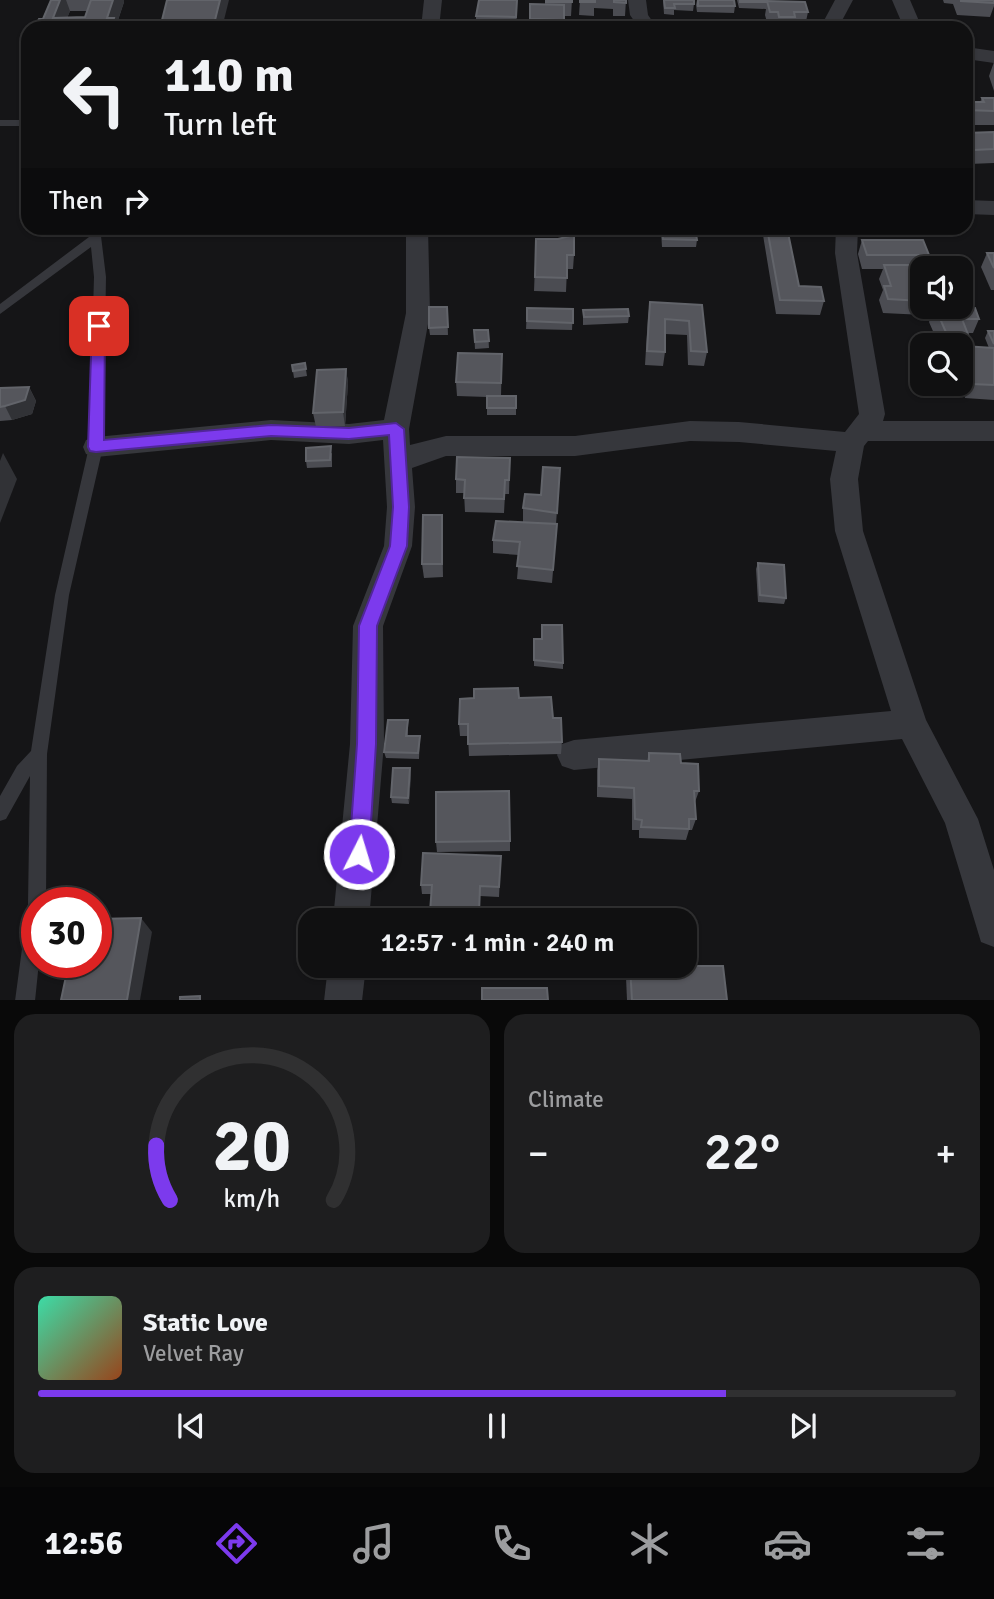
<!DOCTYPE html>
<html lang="en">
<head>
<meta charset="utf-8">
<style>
  :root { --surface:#101011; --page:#1e1e1f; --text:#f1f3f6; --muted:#9c9d9f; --line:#303031; --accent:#7c3aed }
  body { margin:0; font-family:Signika,sans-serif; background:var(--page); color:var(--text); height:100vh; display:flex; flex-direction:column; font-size:26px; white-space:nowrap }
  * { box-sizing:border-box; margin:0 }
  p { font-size:23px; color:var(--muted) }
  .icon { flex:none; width:38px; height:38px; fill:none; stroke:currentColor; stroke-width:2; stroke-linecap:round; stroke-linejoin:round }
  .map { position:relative; height:1000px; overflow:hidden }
  .drawer { display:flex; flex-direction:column; gap:14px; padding:14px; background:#090909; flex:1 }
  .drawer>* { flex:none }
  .top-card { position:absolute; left:21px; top:21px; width:952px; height:214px; border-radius:21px; box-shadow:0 2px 5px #0004,0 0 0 2px var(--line); background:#101011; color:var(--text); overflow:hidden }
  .fabs { position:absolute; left:910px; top:256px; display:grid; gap:14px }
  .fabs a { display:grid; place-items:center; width:63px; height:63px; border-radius:14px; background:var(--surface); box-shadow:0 2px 5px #0004,0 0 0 2px var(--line); font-size:35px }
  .speed { position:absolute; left:21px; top:887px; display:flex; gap:14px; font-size:35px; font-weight:700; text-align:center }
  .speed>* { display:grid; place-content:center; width:91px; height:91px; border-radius:50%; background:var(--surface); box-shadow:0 2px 5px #0004,0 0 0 2px var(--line); line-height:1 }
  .speed .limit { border:10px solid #d22; background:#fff; color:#111 }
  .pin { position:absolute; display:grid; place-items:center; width:60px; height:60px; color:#fff; margin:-30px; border-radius:14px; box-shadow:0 4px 10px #0006 }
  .me { position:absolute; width:77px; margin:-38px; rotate:5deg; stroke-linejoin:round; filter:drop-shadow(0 0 5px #0008) }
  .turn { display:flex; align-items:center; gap:24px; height:147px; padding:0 28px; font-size:32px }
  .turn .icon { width:91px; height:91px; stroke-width:2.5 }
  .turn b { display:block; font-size:49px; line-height:60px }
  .then { display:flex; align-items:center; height:66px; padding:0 28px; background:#0003; gap:14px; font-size:26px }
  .big { font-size:52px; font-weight:600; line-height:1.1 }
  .drawer .widget { flex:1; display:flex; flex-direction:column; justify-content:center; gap:10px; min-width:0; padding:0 24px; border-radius:21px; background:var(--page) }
  .drawer .dial { align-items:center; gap:0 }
  .dial svg { height:182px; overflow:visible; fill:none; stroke:var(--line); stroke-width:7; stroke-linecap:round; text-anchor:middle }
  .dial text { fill:var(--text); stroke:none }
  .song { display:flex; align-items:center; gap:21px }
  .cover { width:84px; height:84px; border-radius:10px; background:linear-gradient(135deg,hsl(160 70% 55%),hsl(20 70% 35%)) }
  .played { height:7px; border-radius:4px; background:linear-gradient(90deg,var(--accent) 75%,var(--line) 75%) }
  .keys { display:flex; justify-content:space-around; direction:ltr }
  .heat { display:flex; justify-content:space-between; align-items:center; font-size:38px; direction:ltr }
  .drawer .tiles { flex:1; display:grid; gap:14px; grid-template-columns:1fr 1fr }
  .widget:last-child { grid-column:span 2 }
  .trip { position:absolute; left:298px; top:908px; width:399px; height:70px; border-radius:21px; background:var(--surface); box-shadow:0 2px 5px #0004,0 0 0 2px var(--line); font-weight:600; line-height:70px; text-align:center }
  .menu { display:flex; height:112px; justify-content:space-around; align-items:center; background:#060607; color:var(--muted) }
  .menu .icon { width:49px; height:49px }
  .menu .active { color:var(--accent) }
  .menu b { font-size:32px; color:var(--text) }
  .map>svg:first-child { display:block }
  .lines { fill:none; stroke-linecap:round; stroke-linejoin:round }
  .service { fill:#36373c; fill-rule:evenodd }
  .minor { fill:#36373c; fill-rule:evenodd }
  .wall { fill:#4b4c52; fill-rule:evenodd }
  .shaded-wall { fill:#313236 }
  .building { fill:#55565c; stroke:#62646a; stroke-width:2 }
  .route { fill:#7c3aed; stroke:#51269a; stroke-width:2 }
</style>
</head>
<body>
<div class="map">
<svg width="994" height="1001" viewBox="0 0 994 1001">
  <rect width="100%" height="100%" fill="#151517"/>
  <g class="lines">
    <g class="service">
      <rect x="0" y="120" width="28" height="6"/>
      <path d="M89,228H100L106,277L103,447L69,595L47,754L46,903H37V962H39L35,1001H15L28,904L30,776L6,819L0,821V796L17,766L31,751L55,595L89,447L94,277L91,247L0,314V304L89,237Z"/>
    </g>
    <g class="minor">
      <path d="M424,0H442L439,28H421Z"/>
      <path d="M628,0H646L648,15L657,28H639L630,15Z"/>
      <path d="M835,0H853L838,28H820Z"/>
      <path d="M892,0H910L922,28H904Z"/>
      <path d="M966,47L994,51V63L966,59Z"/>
      <path d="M966,200L994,201V215L966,214Z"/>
      <path d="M406,228H428L430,313L409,429L410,445L446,436H575L690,421L739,422L845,432L859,414L835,253L836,228H858L857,253L885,414L883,421H994V441H868L864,446L858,479L863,531L926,720L978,819L994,870V947L981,942L945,823L902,739L574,770L562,766L557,755L562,744L574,740L891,711L835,531L830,479L836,451L739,442L690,441L575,456H446L412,468L415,507L412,546L383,626L384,744L369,920H333L350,744L353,626L384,546L387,507L383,440L349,444L271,440L96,457L86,454L83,447L86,440L96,437L271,420L349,424L384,420L406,313Z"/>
      <path d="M328,966H366L362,1001H324Z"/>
    </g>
  </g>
  <g class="wall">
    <path d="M51,0H124V2L116,26L43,19ZM70,11H87L85,17L67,18Z"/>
    <path d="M545,0H572L571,16H564V28H529L530,4H545Z"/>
    <path d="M580,0H626L625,16H613V9L594,8V16L579,15Z"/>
    <path d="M663,0L694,4L693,11L674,10V15L664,14Z"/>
    <path d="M697,0L735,6L734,13L697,12L696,5Z"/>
    <path d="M737,0H767L768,1L808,12L805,26H793V28H776L775,26H768L765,15L766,9L739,8Z"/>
    <path d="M943,0H994V6L990,17L957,15L953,4L944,3Z"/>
    <path d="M517,14L516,28H476V16Z"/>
    <path d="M994,62V91L989,76Z"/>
    <path d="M982,98H994V125H966V102H980Z"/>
    <path d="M994,132V163L969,164L966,160V133Z"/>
    <path d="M661,228H695L697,240L696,247H662L661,232Z"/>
    <path d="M765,228H787L799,286L824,301L820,315L776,314L763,235Z"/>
    <path d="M536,239L574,255L573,269H567L566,292L534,291Z"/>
    <path d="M862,240L929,255L924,268L918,269L922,281V306H928L924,315L883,313L879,300L883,290L879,279L883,269H862L858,254Z"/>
    <path d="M987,253H994V290H991L981,267Z"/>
    <path d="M650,302L702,305L707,352L704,366L688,365L687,335L665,334V352L663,366L645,365L648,316Z"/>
    <path d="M447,307L448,335H430L429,328Z"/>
    <path d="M935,307L979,319L973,333H968L969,337L965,346L989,348L985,338L988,331H994V400L965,398L961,379V345H939L929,322Z"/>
    <path d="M527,308L573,309L572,330L526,329Z"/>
    <path d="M583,310L629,316L628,323L583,325Z"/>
    <path d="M474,330H488L489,348L475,349Z"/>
    <path d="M502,354L501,396H516V415H487V397L457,396L456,382Z"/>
    <path d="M305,363L307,376L294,378L292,365Z"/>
    <path d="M346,369L348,383L345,426L316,427L313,413Z"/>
    <path d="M29,387L36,401L32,414L12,420L0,421V388Z"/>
    <path d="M332,453V467L307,468L306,461Z"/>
    <path d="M510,458L509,494H505L504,513L465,512L464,493H456V479Z"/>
    <path d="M560,468L556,524H557L552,583L517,579L519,555L493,553V540L531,523L523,522V508L541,495Z"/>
    <path d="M442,515L443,577L424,578L422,564Z"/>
    <path d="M758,563L786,598L784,604L758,602L756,569Z"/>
    <path d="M534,639H541L563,663V669L534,666Z"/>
    <path d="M519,698L553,718L562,742L561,754L469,756L468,736H460L459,724Z"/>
    <path d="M408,726V736H420L419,759L386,758L384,752Z"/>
    <path d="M649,753L681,763L699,791L695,802L696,819L692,830H689L686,840L639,838V830H632V799L597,797V770L599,759L647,761Z"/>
    <path d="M411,774L409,804L392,803L391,797Z"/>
    <path d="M510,841V851L437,852L436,842Z"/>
    <path d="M501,856L499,897L480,896V920H431L430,912L431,894H422L421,885Z"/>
    <path d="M629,966H684L727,1000H627L626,977Z"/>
  </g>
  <g class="shaded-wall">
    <path d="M60,0H66L70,11L63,28L53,18Z"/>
    <path d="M113,0H124V2L116,26L117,28H109L107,18Z"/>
    <path d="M220,0H229L222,28H213Z"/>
    <path d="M346,369L348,383L345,426L343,412Z"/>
    <path d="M29,387L36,401L32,414L12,420L5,406Z"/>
    <path d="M3,453L17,479L0,523V461Z"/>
    <path d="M410,768L411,774L409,804L408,798Z"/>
    <path d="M141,918L152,932L140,1000H127Z"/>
  </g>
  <g class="building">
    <path d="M51,0H60L53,18L85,17L91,0H113L107,18H114L111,28H35L39,19H43Z"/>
    <path d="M167,0H220L213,28H160Z"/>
    <path d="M479,0H517L516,17L476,16Z"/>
    <rect x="546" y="0" width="26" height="2"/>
    <rect x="580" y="0" width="15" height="2"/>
    <path d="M614,0H626V3L614,2Z"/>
    <path d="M664,0H694V4H674L675,8H665Z"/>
    <path d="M698,0H734L735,6H698Z"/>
    <path d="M740,0H767L768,2H740Z"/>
    <path d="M961,0H994V3L961,1Z"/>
    <path d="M767,1L805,2L808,12H794L795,17H779L778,12H770Z"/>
    <path d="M530,4L564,5V20L530,19Z"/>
    <path d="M358,23H383L382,28H357Z"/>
    <path d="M982,98H994V111L966,110V102H984Z"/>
    <path d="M994,132V149L974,150L966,138V133Z"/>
    <path d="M662,228H695L697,240L663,239Z"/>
    <path d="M767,228H787L799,286L821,287L824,301L780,300Z"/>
    <path d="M574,235V255H567V278L535,277L536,239H558Z"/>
    <path d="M862,240H923L929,255H867Z"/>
    <path d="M987,253H994V268Z"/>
    <path d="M884,265H916L922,281V301L888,299L884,286H891Z"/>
    <path d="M650,302L702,305L707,352L691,351L689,321L665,319V352L647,351Z"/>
    <path d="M429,307H447L448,327L429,328Z"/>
    <path d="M935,307L975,308L979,319H962L969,337H948Z"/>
    <path d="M527,308L573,309V323L527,321Z"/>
    <path d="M628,309L629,316L584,317L583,310Z"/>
    <path d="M474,330H488L489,341L475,342Z"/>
    <path d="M988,331H994V344Z"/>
    <path d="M963,346L994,348V385L972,384Z"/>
    <path d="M458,353L502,354L501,383L456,382Z"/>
    <path d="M305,363L306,369L293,371L292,365Z"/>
    <path d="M346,369L343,412L313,413L317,370Z"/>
    <path d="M29,387L25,400L5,406L0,407V388Z"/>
    <rect x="487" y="396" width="29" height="12"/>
    <path d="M331,446L330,460L306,461V448Z"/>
    <path d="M457,457L510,458L509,480H505L504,499L464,498L465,480L456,479Z"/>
    <path d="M543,467L560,468L557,513L523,508L525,494L541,495Z"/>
    <path d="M423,515H442V564H422Z"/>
    <path d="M496,521L557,524L553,570L517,566L520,542L493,540Z"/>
    <path d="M758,563L784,565L786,598L760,595Z"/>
    <path d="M542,625H562L563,663L534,660V639H542Z"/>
    <path d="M518,688L519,698L551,697L553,718H561L562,742L468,744V724H459L460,699L474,698V689Z"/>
    <path d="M388,720H408L406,736H420L418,753L384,752Z"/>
    <path d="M649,753L680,754L681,763L698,764L699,791H694L696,819H689V829L641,827L642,820L635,819L634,788L599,786V759L649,761Z"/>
    <path d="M393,768H410L408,798L391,797Z"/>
    <path d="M509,791L510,841L436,842V792Z"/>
    <path d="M423,853L501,856L499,887L480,886L479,914L430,912L432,885H421Z"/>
    <path d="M141,918L127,1000H61L69,962H96V919Z"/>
    <path d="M630,966H723L727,1000H632Z"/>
    <path d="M482,988H547L548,1000H482Z"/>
    <path d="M200,996V1000H180V997Z"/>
  </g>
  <path class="route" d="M99,321L105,326L104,440L271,425L349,428L396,423L404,429L409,507L407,546L377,626L376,744L369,854L366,861L359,864L352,861L349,854L357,744L359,626L390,546L393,507L389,435L349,439L271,436L96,452L90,451L88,447L92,326Z"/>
</svg>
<div class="fabs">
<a><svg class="icon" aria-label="sound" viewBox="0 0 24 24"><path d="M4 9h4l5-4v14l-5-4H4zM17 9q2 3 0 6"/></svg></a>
<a><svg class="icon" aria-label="search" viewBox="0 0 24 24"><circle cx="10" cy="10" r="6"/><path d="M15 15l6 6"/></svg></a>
</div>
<div class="speed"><div class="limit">30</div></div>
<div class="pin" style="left:99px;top:326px;background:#d93025"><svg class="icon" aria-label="arrive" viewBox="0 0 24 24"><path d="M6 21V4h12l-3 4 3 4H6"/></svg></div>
<svg class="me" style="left:359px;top:854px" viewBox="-20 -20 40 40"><circle r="17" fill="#7c3aed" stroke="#fff" stroke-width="3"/><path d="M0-11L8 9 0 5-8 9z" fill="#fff"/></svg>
<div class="trip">12:57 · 1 min · 240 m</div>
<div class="top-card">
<div class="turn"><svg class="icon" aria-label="left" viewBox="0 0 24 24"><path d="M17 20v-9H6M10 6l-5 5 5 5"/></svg><div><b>110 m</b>Turn left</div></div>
<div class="then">Then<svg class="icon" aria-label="right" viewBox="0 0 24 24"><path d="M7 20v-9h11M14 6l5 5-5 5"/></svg></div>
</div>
</div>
<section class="drawer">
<div class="tiles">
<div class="widget dial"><svg viewBox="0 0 100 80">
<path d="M14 69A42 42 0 1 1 86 69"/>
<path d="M14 69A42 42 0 0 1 8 45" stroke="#7c3aed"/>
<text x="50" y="56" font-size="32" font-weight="700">20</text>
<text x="50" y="72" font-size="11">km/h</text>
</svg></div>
<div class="widget"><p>Climate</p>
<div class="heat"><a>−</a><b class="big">22°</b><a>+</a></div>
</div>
<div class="widget">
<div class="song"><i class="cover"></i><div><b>Static Love</b><p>Velvet Ray</p></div></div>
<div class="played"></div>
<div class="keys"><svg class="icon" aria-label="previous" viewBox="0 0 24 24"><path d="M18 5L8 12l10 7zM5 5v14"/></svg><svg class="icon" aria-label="pause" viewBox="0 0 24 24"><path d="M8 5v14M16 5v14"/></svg><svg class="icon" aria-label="next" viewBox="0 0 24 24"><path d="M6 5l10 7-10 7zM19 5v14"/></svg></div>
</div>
</div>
</section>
<nav class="menu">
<b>12:56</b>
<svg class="icon active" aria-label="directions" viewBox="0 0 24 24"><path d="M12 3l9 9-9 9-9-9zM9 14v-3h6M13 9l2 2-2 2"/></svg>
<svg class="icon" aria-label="music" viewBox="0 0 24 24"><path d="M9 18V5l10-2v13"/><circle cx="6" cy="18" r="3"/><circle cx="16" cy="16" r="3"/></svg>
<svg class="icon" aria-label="phone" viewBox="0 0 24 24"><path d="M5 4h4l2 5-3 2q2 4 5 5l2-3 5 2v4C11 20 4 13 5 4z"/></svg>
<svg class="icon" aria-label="climate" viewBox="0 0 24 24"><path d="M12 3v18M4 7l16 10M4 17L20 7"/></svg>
<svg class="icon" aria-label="car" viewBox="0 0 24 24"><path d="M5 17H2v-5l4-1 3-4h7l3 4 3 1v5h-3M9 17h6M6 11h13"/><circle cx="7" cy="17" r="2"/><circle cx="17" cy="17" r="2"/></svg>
<svg class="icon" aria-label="filters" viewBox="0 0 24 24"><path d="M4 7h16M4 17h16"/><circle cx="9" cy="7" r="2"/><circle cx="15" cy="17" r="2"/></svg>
</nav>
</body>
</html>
